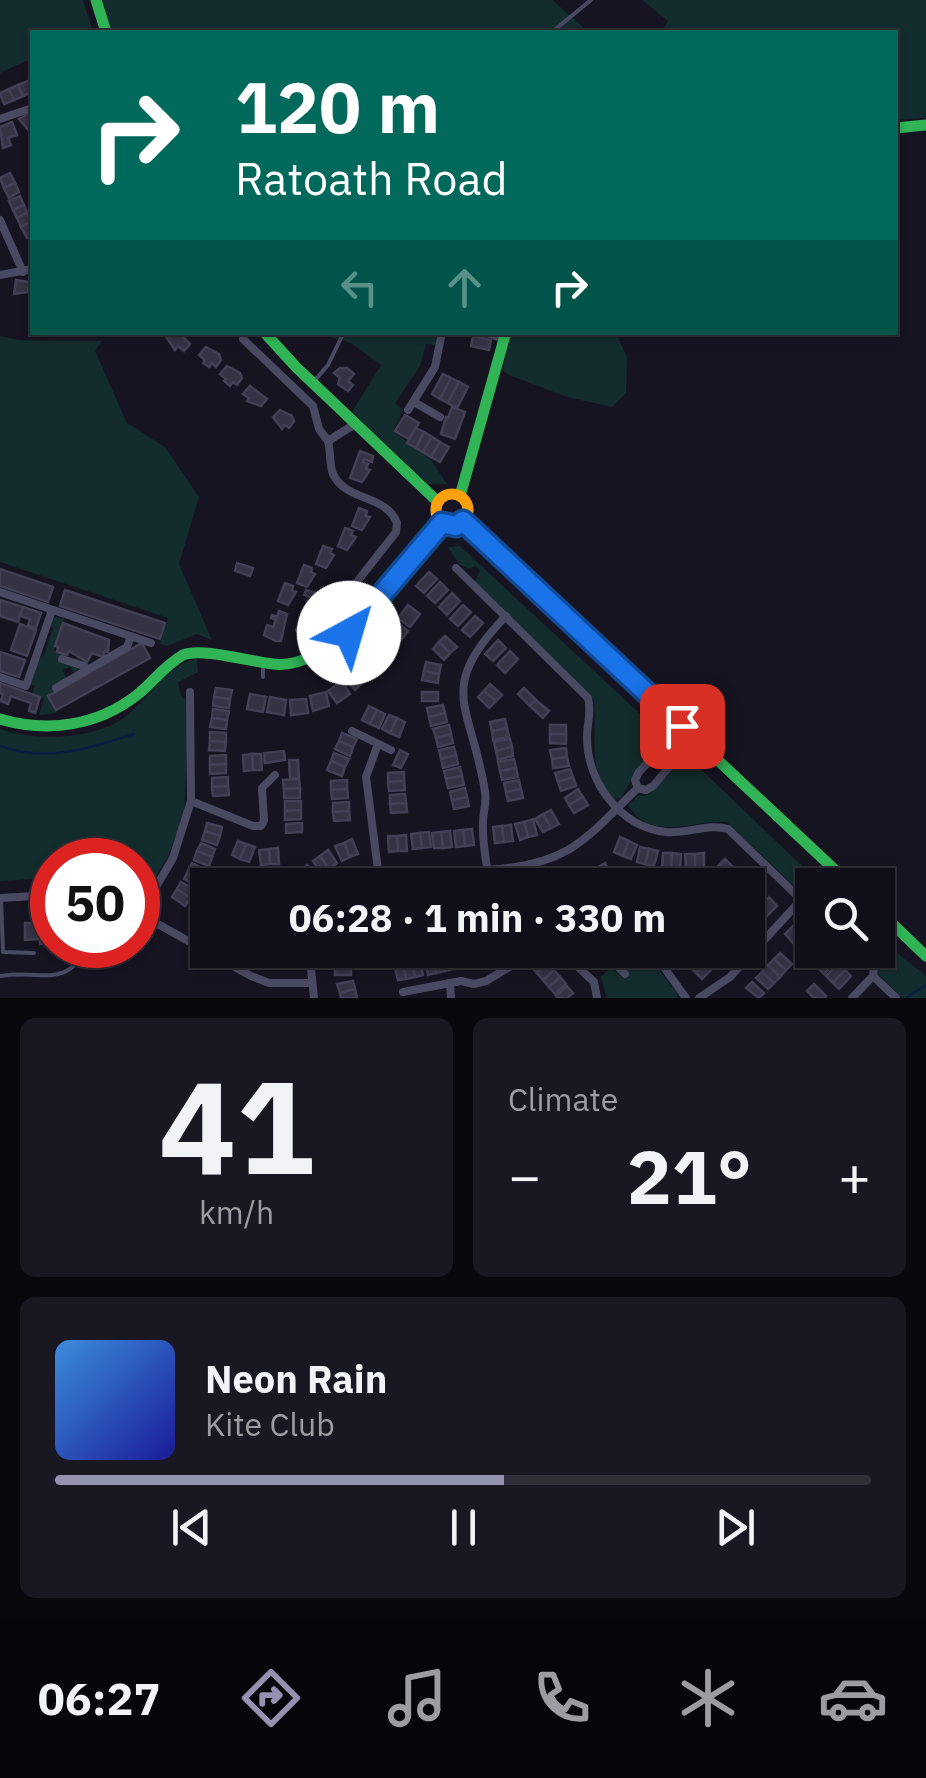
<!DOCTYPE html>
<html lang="en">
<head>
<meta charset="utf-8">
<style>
  :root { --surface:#100f19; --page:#191822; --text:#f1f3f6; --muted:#9c9ca2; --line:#302f38; --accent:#9591b1 }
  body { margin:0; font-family:"IBM Plex Sans",sans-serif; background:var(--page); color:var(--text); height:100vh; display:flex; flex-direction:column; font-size:38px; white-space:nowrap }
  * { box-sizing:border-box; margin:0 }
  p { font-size:32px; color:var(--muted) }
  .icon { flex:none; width:55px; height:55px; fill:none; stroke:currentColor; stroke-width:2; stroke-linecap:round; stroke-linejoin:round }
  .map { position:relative; height:998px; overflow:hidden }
  .details { display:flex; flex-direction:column; gap:20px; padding:20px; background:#09080e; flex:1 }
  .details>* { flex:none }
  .banner { position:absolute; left:30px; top:30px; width:868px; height:305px; border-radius:0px; box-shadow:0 2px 8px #0004,0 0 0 2px var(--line); background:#00695c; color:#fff; overflow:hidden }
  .tools { position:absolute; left:795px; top:868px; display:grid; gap:20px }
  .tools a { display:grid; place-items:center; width:100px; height:100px; border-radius:0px; background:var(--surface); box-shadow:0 2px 8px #0004,0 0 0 2px var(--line); font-size:50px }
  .speed { position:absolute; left:30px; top:838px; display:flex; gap:20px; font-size:50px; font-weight:700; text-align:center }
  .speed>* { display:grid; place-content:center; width:130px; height:130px; border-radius:50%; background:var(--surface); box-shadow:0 2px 8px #0004,0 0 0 2px var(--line); line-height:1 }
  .speed .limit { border:15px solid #d22; background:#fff; color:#111 }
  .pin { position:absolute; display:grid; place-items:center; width:85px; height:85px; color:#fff; margin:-42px; border-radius:20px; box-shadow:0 5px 15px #0006 }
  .me { position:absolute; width:110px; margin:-55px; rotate:39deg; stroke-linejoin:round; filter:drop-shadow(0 0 8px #0008) }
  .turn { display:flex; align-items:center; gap:35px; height:210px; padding:0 40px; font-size:45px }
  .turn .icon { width:130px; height:130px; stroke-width:2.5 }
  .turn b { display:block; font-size:70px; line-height:85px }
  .lanes { display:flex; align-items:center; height:95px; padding:0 40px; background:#0003; justify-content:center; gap:50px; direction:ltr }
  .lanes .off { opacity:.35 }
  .big { font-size:75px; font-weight:700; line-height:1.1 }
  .details .tile { flex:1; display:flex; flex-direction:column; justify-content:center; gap:15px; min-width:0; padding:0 35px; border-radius:15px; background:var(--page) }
  .details .dial { align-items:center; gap:0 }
  .dial b { font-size:130px; line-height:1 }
  .song { display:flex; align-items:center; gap:30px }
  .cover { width:120px; height:120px; border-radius:15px; background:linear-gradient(135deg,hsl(210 70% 55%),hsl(240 70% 35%)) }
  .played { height:10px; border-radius:5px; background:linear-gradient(90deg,var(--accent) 55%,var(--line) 55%) }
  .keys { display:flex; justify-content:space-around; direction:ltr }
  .heat { display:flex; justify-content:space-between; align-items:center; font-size:55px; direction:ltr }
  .details .tiles { flex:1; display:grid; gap:20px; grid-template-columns:1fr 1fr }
  .tile:last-child { grid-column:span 2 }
  .trip { position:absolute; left:190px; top:868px; width:575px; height:100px; border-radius:0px; background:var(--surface); box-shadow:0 2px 8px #0004,0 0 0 2px var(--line); font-weight:700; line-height:100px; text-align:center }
  .tab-bar { display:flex; height:160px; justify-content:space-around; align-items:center; background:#06060a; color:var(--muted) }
  .tab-bar .icon { width:70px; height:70px }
  .tab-bar .selected { color:var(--accent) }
  .tab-bar b { font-size:45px; color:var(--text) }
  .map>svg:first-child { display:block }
  .green { fill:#132c2d }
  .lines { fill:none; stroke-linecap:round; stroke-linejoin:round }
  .stream { stroke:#0b1e41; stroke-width:2.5 }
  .building { fill:#343243; stroke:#433f54; stroke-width:2.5 }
  .lane { stroke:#4a4962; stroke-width:4 }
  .street { stroke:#4a4962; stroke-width:8 }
  .fast { stroke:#30b455; stroke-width:11 }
  .slow { stroke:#ff9f0a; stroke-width:11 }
  .route-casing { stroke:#114b97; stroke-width:25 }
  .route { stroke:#1a73e8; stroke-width:18 }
</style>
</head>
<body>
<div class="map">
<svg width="926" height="998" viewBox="0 0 926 998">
  <rect width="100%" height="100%" fill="#161421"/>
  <g class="green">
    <path d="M0,0H83L93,32H32V63L26,61L0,73Z"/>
    <path d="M101,0H552L589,32H111Z"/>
    <path d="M642,0H926V118L895,120V32H661L668,21Z"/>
    <path d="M317,333H435L436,345L426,344L420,366L395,403L403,410L393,431L431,460L447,484H428L352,412L381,365L351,343Z"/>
    <path d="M512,333H616L627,357L626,393L612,407L567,397L509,375L502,370Z"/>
    <path d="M0,336L18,340L102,341L95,351L127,423L165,447L199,497L179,564L212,640L197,634L167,646L160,644L168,618L0,562Z"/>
    <path d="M460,546L665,737L633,777L621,798L614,799C585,769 598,736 594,700L475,582L480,571L476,566L468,569L459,564L448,547Z"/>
    <path d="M57,617L64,619L54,650L64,654L62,661L80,667L75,674L70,667L63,670L67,679L49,698L57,713L39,715L44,699L32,694L35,686L30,684L39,658L44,655L53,628L50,626L52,618Z"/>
    <path d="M197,658L198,672L178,682L181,696L189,703L184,816L167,858L143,897L138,895V860H52V878L0,881V729C35,742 101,740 130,713C153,692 166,667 197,658Z"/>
    <path d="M687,756L822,885H812V903L727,822C694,819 652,844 628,805L638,796L648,795Z"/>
    <path d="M878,938L926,976V998H902L878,974V967L861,950H878Z"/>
    <path d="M638,950H658L660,971L678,995L677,998H607L601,977L611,967L623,978L628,972L625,967Z"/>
  </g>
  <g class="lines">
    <g class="stream">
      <path d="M0,746C45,763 91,748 134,734"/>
      <path d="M907,997L926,985"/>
    </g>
  </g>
  <g class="building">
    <path d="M28,81L32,92L23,96L18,85Z"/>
    <path d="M18,85L23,96L14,100L9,89Z"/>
    <path d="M9,89L14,100L4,104L0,93Z"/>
    <path d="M32,112V132H30L19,119Z"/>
    <path d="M12,122L17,135L8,138L11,145L3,148L0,127Z"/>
    <path d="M10,173L15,183L4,188L0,178Z"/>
    <path d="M15,183L19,192L9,198L4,188Z"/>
    <path d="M20,196L24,205L13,210L9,201Z"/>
    <path d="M24,205L27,213L17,218L13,210Z"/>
    <path d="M27,213L32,221L21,227L17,218Z"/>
    <path d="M32,221V235L27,238L21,227Z"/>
    <path d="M16,280L30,282L28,292L14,294Z"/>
    <path d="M163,332H179L190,344L184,351L178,346L175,350Z"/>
    <path d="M473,336L491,340L489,350L471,346Z"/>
    <path d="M206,347L219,354L221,360L216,367L212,363L209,367L203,363L205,360L199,355Z"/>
    <path d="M227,366L240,373L242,378L237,385L233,382L230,386L224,381L226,379L220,374Z"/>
    <path d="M340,368H347L354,374L348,381L353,385L348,391L338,384L340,378L334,373Z"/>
    <path d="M443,374L451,378L440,399L432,394Z"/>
    <path d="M451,378L459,382L448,403L440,399Z"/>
    <path d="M459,382L468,387L457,408L448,403Z"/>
    <path d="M250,386L267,399L261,406L247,401L249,398L243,394Z"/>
    <path d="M452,407L465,412L455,439L441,434L446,417L448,418Z"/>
    <path d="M280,410L292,416L294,421L289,428L285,425L282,429L273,417Z"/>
    <path d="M405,415L419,423L409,439L395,431Z"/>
    <path d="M416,428L424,432L416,448L407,443Z"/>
    <path d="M424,432L432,437L423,452L416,448Z"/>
    <path d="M432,437L440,442L431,457L423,452Z"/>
    <path d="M440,442L449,447L440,462L431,457Z"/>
    <path d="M360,451L373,456L372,462L364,459L363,462L368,464L366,469L370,470L362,482L350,478Z"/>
    <path d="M359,508L367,511L366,516L370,517L362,530L352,526Z"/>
    <path d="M345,528L353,531L351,535L356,537L347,550L338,546Z"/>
    <path d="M323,546L332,549L330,553L334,555L326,568L316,564Z"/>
    <path d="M237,563L253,568L250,576L235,571Z"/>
    <path d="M304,565L312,568L311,572L315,574L307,587L297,583Z"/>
    <path d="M0,569L53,587L48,602L0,586Z"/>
    <path d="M429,572L437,579L424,593L416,586Z"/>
    <path d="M440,582L448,590L435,603L427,596Z"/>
    <path d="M285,583L293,586L292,591L296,592L288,605L278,601Z"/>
    <path d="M65,590L165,623L160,639L60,606Z"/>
    <path d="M306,590L323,595L321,601L304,595Z"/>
    <path d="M452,593L460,601L447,615L439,607Z"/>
    <path d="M0,600L23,607L18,622L0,616Z"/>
    <path d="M408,605L420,614L410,627L398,618Z"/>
    <path d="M463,605L471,612L458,626L450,619Z"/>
    <path d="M23,607L41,613L36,628L28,626L30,619L20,616Z"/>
    <path d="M279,611L287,614L281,641H276L264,635L267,625L273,627L276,620L271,618L272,615L277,617Z"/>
    <path d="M475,616L483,623L470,637L462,630Z"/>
    <path d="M396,622L408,631L398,644L386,635Z"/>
    <path d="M63,623L109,640L108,652L105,651L103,657L92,653L87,662L69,651L67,655L57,652L58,647L55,646Z"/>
    <path d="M20,624L36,630L27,656L11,650Z"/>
    <path d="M445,636L457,647L450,653L439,642Z"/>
    <path d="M383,638L394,648L383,660L372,650Z"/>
    <path d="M498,640L506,648L493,661L485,654Z"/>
    <path d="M439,642L450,653L444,660L433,649Z"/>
    <path d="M142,643L150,658L56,710L48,696Z"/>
    <path d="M510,651L518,659L505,673L497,665Z"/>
    <path d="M0,652L25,660L19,677L0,671Z"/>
    <path d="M370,653L381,663L370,675L359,665Z"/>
    <path d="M426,662L441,665L439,674L424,671Z"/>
    <path d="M356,668L367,678L355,690L345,679Z"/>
    <path d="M424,671L439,674L438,683L422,680Z"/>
    <path d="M342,681L350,694L337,703L328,691Z"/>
    <path d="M0,683L40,697L35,713L29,711L31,703L11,696L8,704L1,701L3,694L0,693Z"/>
    <path d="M490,684L502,695L496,701L484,691Z"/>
    <path d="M216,688L232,690L230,699L214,697Z"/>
    <path d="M524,688L536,700L530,706L518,694Z"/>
    <path d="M484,691L496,701L489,708L478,697Z"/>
    <path d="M326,692L329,706L313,711L310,696Z"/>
    <rect x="422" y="692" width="16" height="9"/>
    <path d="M250,694L266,697L263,712L247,709Z"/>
    <path d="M214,697L230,699L229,708L213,706Z"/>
    <path d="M270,697L286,700L284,715L267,712Z"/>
    <path d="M306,699L308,713L291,715L290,700Z"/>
    <path d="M536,700L549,711L543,718L530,706Z"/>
    <path d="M443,705L445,713L429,717L427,708Z"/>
    <path d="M369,706L377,710L370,724L362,720Z"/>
    <path d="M213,709L229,711L227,720L212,718Z"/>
    <path d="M377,710L385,714L379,728L370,724Z"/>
    <path d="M445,713L447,722L431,726L429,717Z"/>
    <path d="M389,715L397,718L390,733L382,729Z"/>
    <path d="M212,718L227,720L226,729L210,727Z"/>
    <path d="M397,718L405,722L399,737L390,733Z"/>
    <path d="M505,719L507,728L492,731L490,722Z"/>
    <path d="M449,725L451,734L436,738L433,729Z"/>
    <rect x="550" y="725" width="16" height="9"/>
    <path d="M507,728L509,737L493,740L492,731Z"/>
    <path d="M210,732L226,733V742L210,741Z"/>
    <path d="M342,733L357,739L353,747L339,741Z"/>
    <path d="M451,734L453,743L438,747L436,738Z"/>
    <path d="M550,734H566V744L550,743Z"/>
    <path d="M510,739L512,747L496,751L494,742Z"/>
    <path d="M210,741L226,742L225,751L209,750Z"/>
    <path d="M339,741L353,747L350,756L335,749Z"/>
    <path d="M454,747L456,755L441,759L439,750Z"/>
    <path d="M512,747L513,756L498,760L496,751Z"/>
    <path d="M566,748L567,757L552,759L550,750Z"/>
    <path d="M400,750L408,754L401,768L393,765Z"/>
    <path d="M284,751L285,760L265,763L264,753Z"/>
    <path d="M334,753L349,759L345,767L331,761Z"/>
    <path d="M252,754H261L262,770H253Z"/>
    <path d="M252,754L253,770L244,771L243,755Z"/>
    <path d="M226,755V764L210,765V756Z"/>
    <path d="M456,755L458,764L443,768L441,759Z"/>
    <path d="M567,757L569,766L553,768L552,759Z"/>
    <path d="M514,759L516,768L500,771L498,762Z"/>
    <path d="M289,760H298L299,778L290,779Z"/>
    <path d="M331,761L345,767L342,776L327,770Z"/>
    <path d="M226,764V773L210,774V765Z"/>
    <path d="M460,767L462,776L446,779L444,771Z"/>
    <path d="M516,768L518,777L502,780L500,771Z"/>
    <path d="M570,769L573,777L558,782L555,773Z"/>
    <path d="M404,772V781L388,782V773Z"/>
    <path d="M462,776L464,785L448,788L446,779Z"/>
    <path d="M228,777V786L212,787V778Z"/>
    <path d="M573,777L576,786L561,791L558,782Z"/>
    <path d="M299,779L300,788L284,789L283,780Z"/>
    <path d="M347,780V789L331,790V781Z"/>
    <path d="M519,780L521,789L506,792L504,783Z"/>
    <path d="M404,781L405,790L389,791L388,782Z"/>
    <path d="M228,786L229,795L213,796L212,787Z"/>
    <path d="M300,788V798H284V789Z"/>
    <path d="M465,788L467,797L452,800L450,792Z"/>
    <path d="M347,789L348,798L332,799L331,790Z"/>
    <path d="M521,789L523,798L508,801L506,792Z"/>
    <path d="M578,789L583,797L569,805L565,798Z"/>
    <path d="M405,794L406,803L390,804V795Z"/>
    <path d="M467,797L469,806L454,809L452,800Z"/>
    <path d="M583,797L588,805L574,813L569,805Z"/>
    <path d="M285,801H301V810L285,811Z"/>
    <path d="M349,802V811L333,812V803Z"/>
    <path d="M406,803L407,812L391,813L390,804Z"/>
    <path d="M301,810V819L285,820V811Z"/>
    <path d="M551,810L559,824L551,828L543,814Z"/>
    <path d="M349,811L350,820L334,821L333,812Z"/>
    <path d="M543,814L551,828L543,832L535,819Z"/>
    <path d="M533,819L537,835L528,837L524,822Z"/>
    <path d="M524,822L528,837L520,840L515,824Z"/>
    <path d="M207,823L222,827L220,836L205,831Z"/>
    <path d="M302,823V832L286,833V824Z"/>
    <path d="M511,825L513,841L504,842L502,826Z"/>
    <path d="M502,826L504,842L495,843L493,827Z"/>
    <path d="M472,829L474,845L465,846L463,830Z"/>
    <path d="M463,830L465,846L456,847L454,831Z"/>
    <path d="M205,831L220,836L217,845L202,840Z"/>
    <path d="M450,831L452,847L443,848L441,832Z"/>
    <path d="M429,832L431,847L422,848L420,833Z"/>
    <path d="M441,832L443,848H434L432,833Z"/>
    <path d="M420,833L422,848L413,849L411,834Z"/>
    <path d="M406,835L407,851H398L397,836Z"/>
    <path d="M388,836H397L398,851L389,852Z"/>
    <path d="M620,837L629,841L623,856L614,852Z"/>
    <path d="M352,839L358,854L350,857L344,843Z"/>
    <path d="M238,841L246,844L240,859L232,855Z"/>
    <path d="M629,841L637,845L631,859L623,856Z"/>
    <path d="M201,843L215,849L212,857L197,851Z"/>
    <path d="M344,843L350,857L342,861L335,846Z"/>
    <path d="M246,844L255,847L249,862L240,859Z"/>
    <path d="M640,847L649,849L645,864L637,862Z"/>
    <path d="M278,848L279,864H270L269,849Z"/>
    <path d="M269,849L270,864L261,865L259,850Z"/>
    <path d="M649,849L658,851L654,866L645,864Z"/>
    <path d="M328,850L337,863L329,869L320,856Z"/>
    <path d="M197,851L212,857L209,866L194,860Z"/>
    <path d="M663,853H672L671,869L662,868Z"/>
    <path d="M672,853L681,854L680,870L671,869Z"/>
    <path d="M704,853V869H695V854Z"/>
    <path d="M685,854H695V869L686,870Z"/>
    <path d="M320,856L329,869L322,874L313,861Z"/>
    <path d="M725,859L733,867L721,879L713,871Z"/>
    <path d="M192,863L206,870L202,878L188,871Z"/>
    <path d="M605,863L613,877L605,882L597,868Z"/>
    <path d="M307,865L319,876L313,883L301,872Z"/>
    <path d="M597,868L605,882L599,885L589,872Z"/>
    <path d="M736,869L743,875L733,885H728L724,881Z"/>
    <path d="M188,871L202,878L198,886L184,879Z"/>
    <path d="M301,872L313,883L311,885H302L295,879Z"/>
    <path d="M181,882L195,890L190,898L177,889Z"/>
    <path d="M751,883L758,890L748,901V887Z"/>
    <path d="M177,889L190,898L185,906L172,897Z"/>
    <path d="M758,890L765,896L753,909L748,901Z"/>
    <path d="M769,897L777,906L765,918L757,910Z"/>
    <path d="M797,922L805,930L793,943L785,934Z"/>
    <path d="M25,923H52L50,943L40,944V939L25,940Z"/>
    <path d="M808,933L812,941L802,952L796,945Z"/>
    <path d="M812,941V950H817L809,958L802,952Z"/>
    <path d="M279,950H290L289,959L278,958Z"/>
    <path d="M462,950L466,967L456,969L453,952Z"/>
    <path d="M462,950H472L475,965L466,967Z"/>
    <path d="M475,950H485L487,963L478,965Z"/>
    <path d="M485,950H494L497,961L487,963Z"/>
    <path d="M590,950H595L603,958L597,965L586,954Z"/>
    <path d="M682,950H694L683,961L677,955Z"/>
    <path d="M694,950L701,956L690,967L683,961Z"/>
    <path d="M821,950L829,955L817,967L811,961Z"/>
    <path d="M450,952L453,969L445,971L441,954Z"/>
    <path d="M780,953L792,964L786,970L774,959Z"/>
    <path d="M441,954L445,971L436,973L433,956Z"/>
    <path d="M829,955L836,961L824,974L817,967Z"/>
    <path d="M335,956H351V965L335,966Z"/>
    <path d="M433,956L436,973L428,975L424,957Z"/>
    <path d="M542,956L548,963L537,973L531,966Z"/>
    <path d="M701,956L707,962L696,973L690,967Z"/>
    <path d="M420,958L423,975L415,977L411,960Z"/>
    <path d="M774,959L786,970L780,977L768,965Z"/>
    <path d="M411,960L415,977L406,979L403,962Z"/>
    <path d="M403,962L406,979L398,980L394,963Z"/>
    <path d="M707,962L713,968L702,979L696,973Z"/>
    <path d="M548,963L554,970L543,980L537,973Z"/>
    <path d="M838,964L845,970L833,983L826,976Z"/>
    <path d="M351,965V975H335V966Z"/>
    <path d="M768,965L780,977L774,983L762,972Z"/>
    <path d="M554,970L560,977L549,987L543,980Z"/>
    <path d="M845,970L851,976L839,989L833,983Z"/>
    <path d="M762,972L774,983L768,989L756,978Z"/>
    <path d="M560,977L566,984L555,994L549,987Z"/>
    <path d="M353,981L355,989L340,993L337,984Z"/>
    <path d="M752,982L764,993L759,998L746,988Z"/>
    <path d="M814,984L826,996L825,998H814L807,991Z"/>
    <path d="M567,986L573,993L567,998H558L556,996Z"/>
    <path d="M355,989L357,998H341L340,993Z"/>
  </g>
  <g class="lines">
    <g class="lane">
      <path d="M552,32L591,0"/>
      <path d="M316,379L328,365L344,332"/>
      <path d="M263,677V664"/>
      <path d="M1,898L3,952L34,953"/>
      <path d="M0,976C48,969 59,991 93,945"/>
    </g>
    <g class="street">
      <path d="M0,119L32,108"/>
      <path d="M0,220L23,272"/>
      <path d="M0,275L32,269"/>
      <path d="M484,332L504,339"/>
      <path d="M243,339L313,406L319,429L328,441"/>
      <path d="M414,402L440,417"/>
      <path d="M408,410L435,367L442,332"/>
      <path d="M456,568L588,698C592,712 587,723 587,737C587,782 620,827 666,832C687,834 710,823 728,829L812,910"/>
      <path d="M0,592L151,643"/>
      <path d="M299,630L356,583L396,532L397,523C386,494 346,502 333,474C329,464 331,452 328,441L355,424"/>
      <path d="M62,659L84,666L87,670"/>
      <path d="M0,677L26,686L52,610"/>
      <path d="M56,688L127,647L131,636"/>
      <path d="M352,731L391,750"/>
      <path d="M378,744L366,777L379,877"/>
      <path d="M638,788L635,780L639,772L682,726"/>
      <path d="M191,801L253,826H261L264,821L262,788L275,775"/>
      <path d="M530,864L536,885"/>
      <path d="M487,868C485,853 482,837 483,822C483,812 487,802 485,792C472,705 434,690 506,616"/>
      <path d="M354,885C420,858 503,886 568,850C595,834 615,809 638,788L646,790L653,786L695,737"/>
      <path d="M0,898L52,895"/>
      <path d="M138,913L251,976L269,983H310"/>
      <path d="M140,914L173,858L191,801L190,692"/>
      <path d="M309,950L314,998"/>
      <path d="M560,950L594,982L597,998"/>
      <path d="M663,950V966L686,998"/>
      <path d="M625,974L615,964L631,950"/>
      <path d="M873,976L896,998"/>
      <path d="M450,983L451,998"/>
      <path d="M403,992L461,981L474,984L486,981L538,950"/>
      <path d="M699,998L730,977L801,900"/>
      <path d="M852,998L873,976L874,969L854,950"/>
    </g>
    <g class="fast">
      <path d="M96,0L106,32"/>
      <path d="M895,128L926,125"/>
      <path d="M264,332L296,367L438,502"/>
      <path d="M460,496L506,332"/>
      <path d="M0,719C48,733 97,726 137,695C153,682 165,665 183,655C200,647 252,662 273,664C337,672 405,567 442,523"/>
      <path d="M708,751L851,885"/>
      <path d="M878,910L926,956"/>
    </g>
    <g class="slow">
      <circle cx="452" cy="510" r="16"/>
      <path d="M463,521L708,751"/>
    </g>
  </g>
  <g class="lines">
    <g class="route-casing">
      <path id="route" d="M349,633L442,523L456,526L463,521L682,726"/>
    </g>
    <use href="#route" class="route"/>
  </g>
</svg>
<div class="tools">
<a><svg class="icon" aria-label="search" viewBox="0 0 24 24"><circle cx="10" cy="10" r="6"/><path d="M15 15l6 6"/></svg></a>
</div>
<div class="speed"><div class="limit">50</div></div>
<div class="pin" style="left:682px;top:726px;background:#d93025"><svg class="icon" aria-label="arrive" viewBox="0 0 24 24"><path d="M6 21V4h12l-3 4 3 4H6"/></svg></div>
<svg class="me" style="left:349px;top:633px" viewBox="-20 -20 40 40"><circle r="19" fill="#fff"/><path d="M0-13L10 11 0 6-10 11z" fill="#1a73e8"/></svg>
<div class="trip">06:28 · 1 min · 330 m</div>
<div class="banner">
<div class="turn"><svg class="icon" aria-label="right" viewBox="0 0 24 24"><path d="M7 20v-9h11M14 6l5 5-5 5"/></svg><div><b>120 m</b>Ratoath Road</div></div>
<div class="lanes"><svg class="icon off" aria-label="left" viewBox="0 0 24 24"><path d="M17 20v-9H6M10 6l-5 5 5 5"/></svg><svg class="icon off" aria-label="ahead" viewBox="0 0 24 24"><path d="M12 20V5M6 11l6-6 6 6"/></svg><svg class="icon" aria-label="right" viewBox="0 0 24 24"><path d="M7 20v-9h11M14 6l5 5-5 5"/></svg></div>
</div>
</div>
<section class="details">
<div class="tiles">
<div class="tile dial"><b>41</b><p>km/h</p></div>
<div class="tile"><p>Climate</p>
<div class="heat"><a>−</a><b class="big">21°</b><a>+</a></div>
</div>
<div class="tile">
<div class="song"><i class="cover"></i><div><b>Neon Rain</b><p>Kite Club</p></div></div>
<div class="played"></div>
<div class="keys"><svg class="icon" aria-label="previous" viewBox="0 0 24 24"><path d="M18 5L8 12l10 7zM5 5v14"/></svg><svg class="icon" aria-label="pause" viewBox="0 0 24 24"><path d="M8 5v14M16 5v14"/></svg><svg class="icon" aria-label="next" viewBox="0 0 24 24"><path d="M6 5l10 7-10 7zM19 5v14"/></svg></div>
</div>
</div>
</section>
<nav class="tab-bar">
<b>06:27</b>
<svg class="icon selected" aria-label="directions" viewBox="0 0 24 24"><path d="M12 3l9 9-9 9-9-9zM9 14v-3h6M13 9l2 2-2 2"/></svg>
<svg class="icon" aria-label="music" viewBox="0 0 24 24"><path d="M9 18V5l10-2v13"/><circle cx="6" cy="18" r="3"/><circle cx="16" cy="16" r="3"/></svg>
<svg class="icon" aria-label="phone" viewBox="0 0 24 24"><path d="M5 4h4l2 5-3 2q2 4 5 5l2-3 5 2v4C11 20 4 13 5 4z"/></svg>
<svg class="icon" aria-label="climate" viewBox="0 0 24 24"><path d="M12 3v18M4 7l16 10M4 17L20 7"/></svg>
<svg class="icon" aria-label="car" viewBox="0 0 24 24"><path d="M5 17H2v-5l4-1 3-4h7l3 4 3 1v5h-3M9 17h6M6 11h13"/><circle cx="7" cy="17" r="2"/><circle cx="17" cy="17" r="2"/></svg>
</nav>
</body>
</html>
